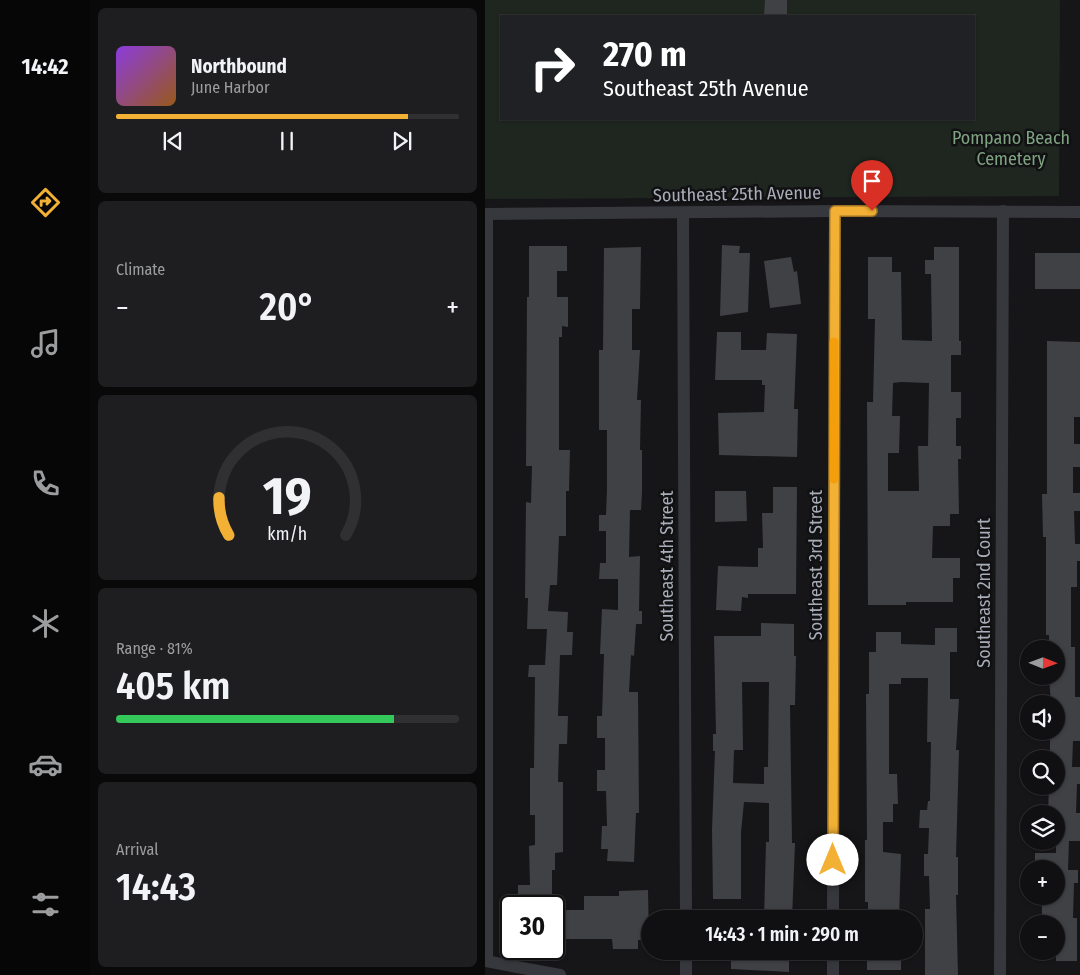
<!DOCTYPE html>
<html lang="en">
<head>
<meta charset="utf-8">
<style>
  :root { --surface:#101012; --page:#1e1e20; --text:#f1f3f6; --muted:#9c9d9f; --line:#303032; --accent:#f2b134 }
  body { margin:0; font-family:"Fira Sans Condensed",sans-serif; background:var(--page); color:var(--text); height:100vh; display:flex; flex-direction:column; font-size:19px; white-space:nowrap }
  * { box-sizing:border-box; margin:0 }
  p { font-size:16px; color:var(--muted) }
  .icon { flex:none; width:28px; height:28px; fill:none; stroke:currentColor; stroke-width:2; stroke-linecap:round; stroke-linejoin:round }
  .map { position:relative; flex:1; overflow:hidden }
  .sheet { display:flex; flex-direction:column; gap:8px; padding:8px; background:#09090a; width:395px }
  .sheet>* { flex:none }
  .guide { position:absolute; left:15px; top:15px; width:475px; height:105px; border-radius:0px; box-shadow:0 1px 4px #0004,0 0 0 1px var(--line); background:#202124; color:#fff; overflow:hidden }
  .needle { width:32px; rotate:91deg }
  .buttons { position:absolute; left:535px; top:640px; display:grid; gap:10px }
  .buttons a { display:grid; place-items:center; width:45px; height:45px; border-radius:50%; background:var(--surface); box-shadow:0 1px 4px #0004,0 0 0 1px var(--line); font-size:25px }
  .speed { position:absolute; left:15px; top:895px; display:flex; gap:10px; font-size:25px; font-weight:700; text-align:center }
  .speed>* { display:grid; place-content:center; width:65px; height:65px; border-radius:50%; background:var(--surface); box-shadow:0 1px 4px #0004,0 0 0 1px var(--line); line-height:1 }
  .speed .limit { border:2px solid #111; border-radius:8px; background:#fff; color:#111 }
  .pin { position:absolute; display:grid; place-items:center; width:42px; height:42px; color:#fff; margin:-51px -21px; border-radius:50% 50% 50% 0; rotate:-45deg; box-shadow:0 0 5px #0007 }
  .pin .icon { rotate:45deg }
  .me { position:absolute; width:55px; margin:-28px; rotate:0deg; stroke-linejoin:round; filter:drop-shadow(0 0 4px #0008) }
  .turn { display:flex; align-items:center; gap:18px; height:105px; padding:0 20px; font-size:22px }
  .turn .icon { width:65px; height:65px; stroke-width:2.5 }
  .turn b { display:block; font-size:35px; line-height:42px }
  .big { font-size:38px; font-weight:600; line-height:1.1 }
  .sheet .tile { flex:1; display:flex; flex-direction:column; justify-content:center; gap:8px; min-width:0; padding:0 18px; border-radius:8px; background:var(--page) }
  .sheet .dial { align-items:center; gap:0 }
  .dial svg { height:130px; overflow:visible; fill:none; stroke:var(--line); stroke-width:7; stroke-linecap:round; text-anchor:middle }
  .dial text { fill:var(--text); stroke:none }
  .song { display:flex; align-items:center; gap:15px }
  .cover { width:60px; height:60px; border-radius:8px; background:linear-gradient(135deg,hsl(270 70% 55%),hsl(30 70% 35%)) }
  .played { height:5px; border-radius:2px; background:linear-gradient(90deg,var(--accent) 85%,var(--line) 85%) }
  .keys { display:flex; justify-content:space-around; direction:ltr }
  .heat { display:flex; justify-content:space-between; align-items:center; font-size:28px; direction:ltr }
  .charge { height:8px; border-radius:4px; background:linear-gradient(90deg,#34c759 81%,var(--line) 0) }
  .trip { position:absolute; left:156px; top:910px; width:282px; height:50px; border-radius:25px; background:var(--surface); box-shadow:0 1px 4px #0004,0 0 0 1px var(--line); font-weight:600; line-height:50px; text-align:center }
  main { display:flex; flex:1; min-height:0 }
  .tab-bar { display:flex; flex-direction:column; width:90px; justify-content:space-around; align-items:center; background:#060607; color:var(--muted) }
  .tab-bar .icon { width:35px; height:35px }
  .tab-bar .selected { color:var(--accent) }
  .tab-bar b { font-size:22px; color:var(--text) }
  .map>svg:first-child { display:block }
  .green { fill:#1e261f; fill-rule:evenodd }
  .building { fill:#404145; fill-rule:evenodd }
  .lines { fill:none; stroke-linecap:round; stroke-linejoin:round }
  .street { stroke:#37383d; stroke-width:12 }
  .route-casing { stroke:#9d7322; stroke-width:12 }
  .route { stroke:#f2b134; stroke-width:9 }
  .slow { stroke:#f59e0b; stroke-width:9 }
  .labels { text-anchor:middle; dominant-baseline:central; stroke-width:5; stroke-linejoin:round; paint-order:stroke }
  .park-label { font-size:18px; fill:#7fa381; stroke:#111113 }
  .street-label { font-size:18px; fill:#a8adb8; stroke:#111113 }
</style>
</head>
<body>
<main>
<nav class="tab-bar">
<b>14:42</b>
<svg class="icon selected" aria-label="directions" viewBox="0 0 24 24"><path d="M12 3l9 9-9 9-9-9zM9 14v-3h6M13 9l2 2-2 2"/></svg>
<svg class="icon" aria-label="music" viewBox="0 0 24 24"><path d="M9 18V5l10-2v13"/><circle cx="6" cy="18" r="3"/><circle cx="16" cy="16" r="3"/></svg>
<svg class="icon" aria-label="phone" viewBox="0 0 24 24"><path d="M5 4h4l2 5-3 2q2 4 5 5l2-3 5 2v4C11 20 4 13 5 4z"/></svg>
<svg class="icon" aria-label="climate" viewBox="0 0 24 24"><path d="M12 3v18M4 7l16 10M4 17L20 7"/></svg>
<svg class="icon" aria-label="car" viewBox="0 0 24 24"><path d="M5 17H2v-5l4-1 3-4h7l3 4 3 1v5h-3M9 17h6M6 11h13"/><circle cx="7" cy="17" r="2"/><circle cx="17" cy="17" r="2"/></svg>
<svg class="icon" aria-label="filters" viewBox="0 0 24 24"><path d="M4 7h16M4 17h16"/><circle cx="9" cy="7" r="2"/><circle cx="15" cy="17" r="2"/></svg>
</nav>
<section class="sheet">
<div class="tile">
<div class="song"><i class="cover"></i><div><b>Northbound</b><p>June Harbor</p></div></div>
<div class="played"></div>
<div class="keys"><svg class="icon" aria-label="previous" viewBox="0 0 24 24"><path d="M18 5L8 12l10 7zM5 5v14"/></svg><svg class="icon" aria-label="pause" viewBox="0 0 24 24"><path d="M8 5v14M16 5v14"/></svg><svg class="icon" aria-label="next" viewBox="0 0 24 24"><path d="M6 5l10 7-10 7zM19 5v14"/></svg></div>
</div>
<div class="tile"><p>Climate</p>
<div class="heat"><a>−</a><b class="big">20°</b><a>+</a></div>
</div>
<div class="tile dial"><svg viewBox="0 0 100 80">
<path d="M14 69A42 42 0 1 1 86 69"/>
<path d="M14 69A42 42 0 0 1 8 46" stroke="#f2b134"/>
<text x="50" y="56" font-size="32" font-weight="700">19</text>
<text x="50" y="72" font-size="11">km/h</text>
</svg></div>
<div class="tile"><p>Range · 81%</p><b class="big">405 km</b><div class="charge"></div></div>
<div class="tile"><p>Arrival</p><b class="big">14:43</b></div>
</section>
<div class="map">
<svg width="595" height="975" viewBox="0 0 595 975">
  <rect width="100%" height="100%" fill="#161618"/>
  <path class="green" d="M0,0H575L574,196L0,199ZM16,16H489V119H16Z"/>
  <g class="building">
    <path d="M280,0H302V16H279Z"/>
    <path d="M237,245L255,246L254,253H265L263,312L235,316Z"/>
    <path d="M44,246H82V271H72V297H83V327L77,326V337H74V450H85L84,491H81V536H74L72,585H65L63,611L83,612L82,632H88L87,655H75L73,716H83L82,744H74L73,782H78V852L70,853V870H67V906H33V885H45L44,846L50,845V815H45V768H49L50,677H43L44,665H60L62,629H42L43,598H40L41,502L46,503L47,466H41L42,297H44Z"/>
    <path d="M156,247L155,309H147V350H155L152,400H156L155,450H157V492L156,510H145L144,557L155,556L154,611H157V624H151L149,656L146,655L144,692H153L154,813H151L149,862L122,861L123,849H116L117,826H122L121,791H112V770H120V738H112V716H117L119,654H115L117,609L133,610V579H114L115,563H121V531H114V515H121L122,489V430H114V350H118L119,248Z"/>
    <path d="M449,247H474V341H476V355H466V392H476V418H471V446H476V459H473L474,514H465V526H448L447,558H475V578H468V602H421V605H383L382,402H388L390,319H383V257H407V272H416L417,340L447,341L446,274H440V260H449ZM416,382L444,383L443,446H433L434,491H403V453H414L415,416H407L408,383Z"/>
    <rect x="550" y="253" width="45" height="36"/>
    <path d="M306,257L309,272L312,271L316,304L285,308L279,261Z"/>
    <path d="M232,332H256V350H281L282,333L312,334L309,409H313L312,457L234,455L233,413L279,412L280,385H277V380H230Z"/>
    <path d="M562,341L595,342V417H589V444H595V467H588V493H595V511H589L590,544H595V561H592V587H586V647H590V697H595V741H588L587,767H595V784H592L591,813H595V841H584L583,870H593V883H589L588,918H592V961H571V924H557V905H559V896H571V869H550V853H571V814H563L564,786H571V759H565V731H571V704H566L564,676H571V649H564V635H561V537H558L557,494H562Z"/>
    <path d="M288,487H312L311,594H263V598L257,597L256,611L231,610L233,566L273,567V548H278L277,513H288Z"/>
    <path d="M230,491H261L262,521L230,522Z"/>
    <path d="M276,623L309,624V656H311L310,705H305L307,843H310L307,919H279L281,842H284V803L259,802L256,832V899H228L227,830L230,751H228V734H231L229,636H276ZM257,682H284L283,767H279V784L248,783L249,750H258Z"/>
    <path d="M450,628H472V652H465V699H474L471,750H474L471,857H473V895H471L473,975H440V909H445L444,876H439V854H443L444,828H434L435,810H442L443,801H445L446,742H442L443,678H416V684H404V774H412L413,804H408V822H398V852L416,854L414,919H383V902H380V840H382L381,694H384V652H391V632H416V644L450,645Z"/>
    <path d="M163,890L164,940H153V949H128L127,939H76V910H99V896H134V891Z"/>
    <path d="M246,951H304V972L246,969Z"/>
    <rect x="382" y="951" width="34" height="19"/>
  </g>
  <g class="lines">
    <g class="street">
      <path d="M198,213L201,919"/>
      <path d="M0,214L350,211L595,212"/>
      <path d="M2,214V961"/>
      <path d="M348,919L350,211"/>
      <path d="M201,951V975"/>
      <path d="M0,961L75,975"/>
      <path d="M348,975V951"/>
      <path d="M515,975L518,211"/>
    </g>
  </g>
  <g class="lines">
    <g class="route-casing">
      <path id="route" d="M348,860L350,211H387"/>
    </g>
    <use href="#route" class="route"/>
    <path class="slow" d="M349,479V342"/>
  </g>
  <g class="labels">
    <g class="park-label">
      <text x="526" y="138">Pompano Beach<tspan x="526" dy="21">Cemetery</tspan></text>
    </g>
    <g class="street-label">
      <text transform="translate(252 194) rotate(-1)">Southeast 25th Avenue</text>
      <text transform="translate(331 565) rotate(-90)">Southeast 3rd Street</text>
      <text transform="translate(182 566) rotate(-90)">Southeast 4th Street</text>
      <text transform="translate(499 593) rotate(-90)">Southeast 2nd Court</text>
    </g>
  </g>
</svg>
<div class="buttons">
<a><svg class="needle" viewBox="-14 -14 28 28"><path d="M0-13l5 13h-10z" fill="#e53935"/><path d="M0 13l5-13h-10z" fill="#9c9d9f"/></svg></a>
<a><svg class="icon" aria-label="sound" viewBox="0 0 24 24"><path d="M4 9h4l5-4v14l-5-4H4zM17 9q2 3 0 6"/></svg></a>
<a><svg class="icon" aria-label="search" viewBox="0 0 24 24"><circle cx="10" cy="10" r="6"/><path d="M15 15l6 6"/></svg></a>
<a><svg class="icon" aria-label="layers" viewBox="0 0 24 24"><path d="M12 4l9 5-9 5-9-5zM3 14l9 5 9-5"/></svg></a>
<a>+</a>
<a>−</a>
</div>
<div class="speed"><div class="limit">30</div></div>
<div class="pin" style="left:387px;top:211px;background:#d93025"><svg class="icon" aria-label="arrive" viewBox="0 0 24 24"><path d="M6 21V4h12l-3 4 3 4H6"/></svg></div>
<svg class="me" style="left:348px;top:860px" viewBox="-20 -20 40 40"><circle r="19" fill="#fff"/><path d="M0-13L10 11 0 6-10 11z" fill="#f2b134"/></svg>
<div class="trip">14:43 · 1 min · 290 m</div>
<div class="guide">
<div class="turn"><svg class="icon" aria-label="right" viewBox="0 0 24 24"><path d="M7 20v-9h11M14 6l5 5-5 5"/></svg><div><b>270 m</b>Southeast 25th Avenue</div></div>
</div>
</div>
</main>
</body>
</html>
